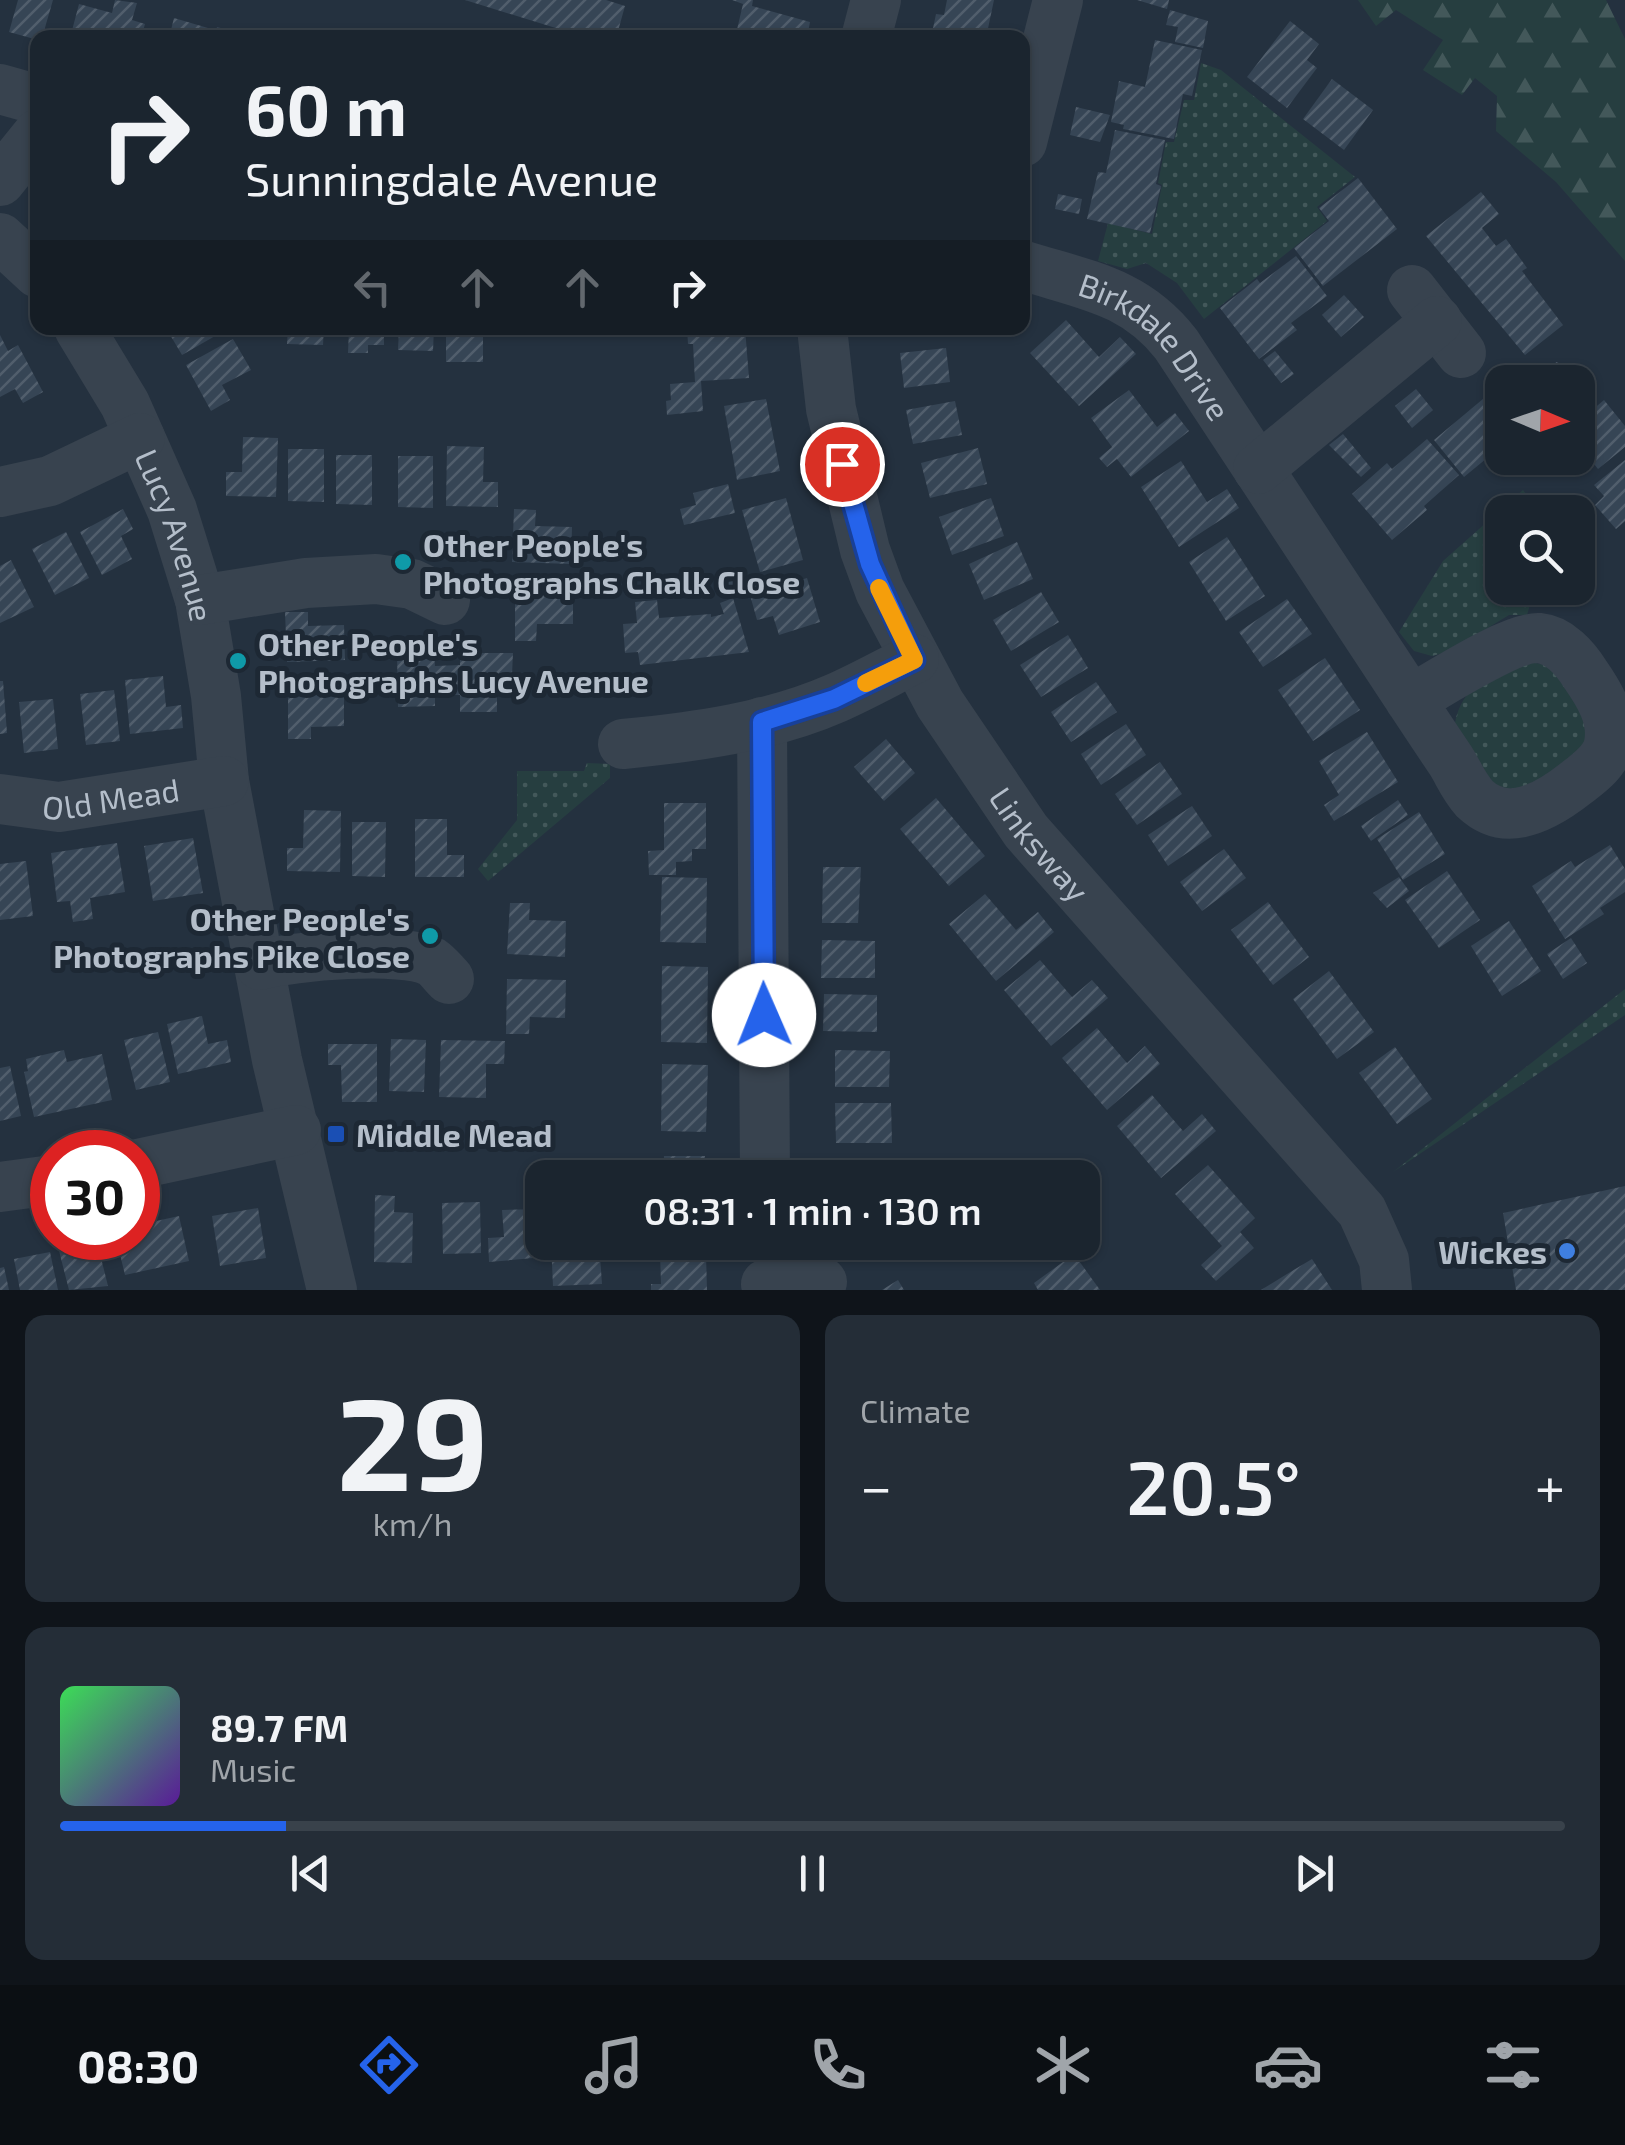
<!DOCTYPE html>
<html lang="en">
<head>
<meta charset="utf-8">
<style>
  :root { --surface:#1b252f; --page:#242d37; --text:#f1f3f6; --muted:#a0a5aa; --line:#39424b; --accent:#2563eb }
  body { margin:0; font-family:"Exo 2",sans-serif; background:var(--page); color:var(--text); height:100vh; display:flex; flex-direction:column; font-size:38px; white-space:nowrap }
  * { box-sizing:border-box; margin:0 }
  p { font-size:32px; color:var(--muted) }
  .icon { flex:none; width:55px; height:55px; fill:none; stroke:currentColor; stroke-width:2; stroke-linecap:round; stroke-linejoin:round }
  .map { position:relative; height:1290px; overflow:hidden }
  .side { display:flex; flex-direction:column; gap:25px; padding:25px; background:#0f141a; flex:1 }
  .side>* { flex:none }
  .banner { position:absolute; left:30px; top:30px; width:1000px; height:305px; border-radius:20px; box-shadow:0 2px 8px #0004,0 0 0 2px var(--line); background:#1b252f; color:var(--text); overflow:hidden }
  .needle { width:65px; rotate:92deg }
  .tools { position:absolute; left:1485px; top:365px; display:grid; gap:20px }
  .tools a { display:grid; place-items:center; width:110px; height:110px; border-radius:20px; background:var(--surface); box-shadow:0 2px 8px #0004,0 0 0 2px var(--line); font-size:50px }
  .speed { position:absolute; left:30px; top:1130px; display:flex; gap:20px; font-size:50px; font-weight:700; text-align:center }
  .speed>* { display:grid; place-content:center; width:130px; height:130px; border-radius:50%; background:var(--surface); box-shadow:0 2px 8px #0004,0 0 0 2px var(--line); line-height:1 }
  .speed .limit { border:15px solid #d22; background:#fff; color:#111 }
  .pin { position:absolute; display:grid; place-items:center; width:85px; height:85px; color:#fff; margin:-42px; border:5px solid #fff; border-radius:50%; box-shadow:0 2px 10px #0007 }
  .me { position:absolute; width:110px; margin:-55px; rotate:359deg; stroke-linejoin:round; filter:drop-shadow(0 0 8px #0008) }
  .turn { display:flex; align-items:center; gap:35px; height:210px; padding:0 50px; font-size:45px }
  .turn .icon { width:130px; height:130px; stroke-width:2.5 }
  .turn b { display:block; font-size:70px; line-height:85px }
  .lanes { display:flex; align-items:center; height:95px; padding:0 50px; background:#0003; justify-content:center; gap:50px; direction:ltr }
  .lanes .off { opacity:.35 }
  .big { font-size:75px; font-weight:600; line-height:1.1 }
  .side .card { flex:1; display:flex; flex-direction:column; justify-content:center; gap:15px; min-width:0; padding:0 35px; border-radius:20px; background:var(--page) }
  .side .dial { align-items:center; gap:0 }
  .dial b { font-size:130px; line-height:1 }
  .song { display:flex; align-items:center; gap:30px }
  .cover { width:120px; height:120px; border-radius:15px; background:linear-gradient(135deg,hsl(130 70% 55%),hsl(270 70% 35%)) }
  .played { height:10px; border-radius:5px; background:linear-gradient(90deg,var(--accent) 15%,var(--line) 15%) }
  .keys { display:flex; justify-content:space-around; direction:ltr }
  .heat { display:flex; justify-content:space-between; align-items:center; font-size:55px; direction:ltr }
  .side .tiles { flex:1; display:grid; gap:25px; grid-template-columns:1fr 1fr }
  .card:last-child { grid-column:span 2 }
  .trip { position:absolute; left:525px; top:1160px; width:575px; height:100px; border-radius:20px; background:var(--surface); box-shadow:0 2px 8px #0004,0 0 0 2px var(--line); font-weight:600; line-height:100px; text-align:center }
  .menu { display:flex; height:160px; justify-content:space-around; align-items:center; background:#0b0f13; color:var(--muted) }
  .menu .icon { width:70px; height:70px }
  .menu .on { color:var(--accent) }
  .menu b { font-size:45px; color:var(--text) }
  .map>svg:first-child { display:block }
  .grass { fill:url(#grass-dots) }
  .forest { fill:url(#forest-firs) }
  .building { fill:url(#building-hatch) }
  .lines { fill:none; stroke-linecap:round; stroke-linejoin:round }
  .minor { stroke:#38434f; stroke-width:50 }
  .route-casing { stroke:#184099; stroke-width:25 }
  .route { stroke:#2563eb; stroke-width:18 }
  .slow { stroke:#f59e0b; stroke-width:18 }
  .culture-dot { fill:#0f9aa8; stroke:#1d2834; stroke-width:4 }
  .transit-dot { fill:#1a4fb4; stroke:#1d2834; stroke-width:4 }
  .shop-dot { fill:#3f7fe0; stroke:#1d2834; stroke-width:4 }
  .labels { text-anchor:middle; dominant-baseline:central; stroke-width:10; stroke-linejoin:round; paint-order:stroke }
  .street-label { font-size:32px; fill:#b4beca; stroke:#1d2834 }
  .poi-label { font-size:32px; font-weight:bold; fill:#b4beca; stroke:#1d2834; text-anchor:start }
</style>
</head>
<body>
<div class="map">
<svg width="1625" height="1290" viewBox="0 0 1625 1290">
  <defs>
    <pattern id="grass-dots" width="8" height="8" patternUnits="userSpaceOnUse" patternTransform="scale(2.5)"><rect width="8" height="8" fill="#263e40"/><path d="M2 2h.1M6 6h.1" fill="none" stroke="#43585a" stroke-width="1.8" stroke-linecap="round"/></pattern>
    <pattern id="forest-firs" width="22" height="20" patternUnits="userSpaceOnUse" patternTransform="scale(2.5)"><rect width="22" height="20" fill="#263e40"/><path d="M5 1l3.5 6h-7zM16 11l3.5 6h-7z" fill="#43585a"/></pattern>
    <pattern id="building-hatch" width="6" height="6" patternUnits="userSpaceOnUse" patternTransform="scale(2.5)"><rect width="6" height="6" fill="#364555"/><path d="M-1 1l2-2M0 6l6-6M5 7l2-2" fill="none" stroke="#515e6c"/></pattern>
  </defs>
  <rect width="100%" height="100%" fill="#24313f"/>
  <g class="grass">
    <path d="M1201,63L1221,70L1355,177L1317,207L1327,221L1204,319L1177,283L1146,263L1127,269L1098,261L1108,223L1152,234L1162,185L1158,183L1166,142H1174L1184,100H1194Z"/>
    <path d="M1523,490L1540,512H1502V588H1535L1527,615H1509L1450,651L1432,656L1414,651L1399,632L1443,561Z"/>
    <path d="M1520,660L1561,668L1589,720L1583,760L1538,792L1492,786L1455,723C1462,686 1489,676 1520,660Z"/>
    <path d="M587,763L610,764V778L488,881L478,869L517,820V771H584Z"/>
    <path d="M1625,989V1015L1393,1172Z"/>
  </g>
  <path class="forest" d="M1358,0H1606L1625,39V261L1556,182L1496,131L1497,96L1475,78L1462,95L1423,70L1443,40L1396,10L1376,26Z"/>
  <g class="building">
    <path d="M18,0H53L42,38L38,40L9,32Z"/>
    <path d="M115,0L137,3L132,20L145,24L141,38H70L79,4L112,13Z"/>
    <path d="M465,0H606L625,6L616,38H588Z"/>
    <path d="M732,0H753L752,6L810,22L807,38H735L743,4Z"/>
    <path d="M947,0H994L986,38H952L932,33L936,14L944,15Z"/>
    <path d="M1137,0H1169L1167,9Z"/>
    <path d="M1170,10L1208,21L1203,48L1175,42L1178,27L1166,25Z"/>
    <path d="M174,18L208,28L205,38H169Z"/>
    <path d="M1290,21L1319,44L1307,60L1317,68L1287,108L1247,77Z"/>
    <path d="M217,27L251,36V38H214Z"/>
    <path d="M1155,40L1202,50L1192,96L1183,94L1174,139L1123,129L1124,125L1111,122L1119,81L1145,87Z"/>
    <path d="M1332,79L1373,110L1344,150L1303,119Z"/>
    <path d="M1076,107L1110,115L1100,142L1070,135Z"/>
    <path d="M1115,130L1165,140L1156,184L1161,186L1150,233L1087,219L1098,172L1106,173Z"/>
    <path d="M1358,178L1397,229L1323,286L1294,248L1329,221L1319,208Z"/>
    <path d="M1481,192L1499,214L1482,228L1496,246L1506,239L1527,268L1522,271L1563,325L1525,355L1426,236Z"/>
    <path d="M1058,194L1082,199L1079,214L1055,209Z"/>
    <path d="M1296,256L1327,296L1291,323L1297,330L1259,359L1220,308L1257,279L1260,283Z"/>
    <path d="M1344,295L1364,317L1341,337L1322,315Z"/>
    <path d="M1066,320L1099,357L1120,337L1136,354L1079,406L1030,353Z"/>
    <path d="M166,328H229L182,355Z"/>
    <path d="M288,328H324L323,345L287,344Z"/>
    <path d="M349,328H384V345H368V353H348Z"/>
    <path d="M399,328H434L433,351L398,350Z"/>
    <rect x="446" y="328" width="37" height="34"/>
    <path d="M687,328H745L749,378L701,381L703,411L667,415L666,401L671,400L670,384L695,382L693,344H688Z"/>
    <path d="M0,335L8,351L18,345L43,392L23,403L15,389L0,397Z"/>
    <path d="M233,339L251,370L222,385L230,400L211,411L186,365Z"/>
    <path d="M946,348L950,382L904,388L900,353Z"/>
    <path d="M1275,351L1294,374L1281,383L1263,360Z"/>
    <path d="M1556,362L1581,372L1576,382L1550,375Z"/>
    <path d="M1502,383V455L1498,449L1464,477L1434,440Z"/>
    <path d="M1416,389L1433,410L1412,428L1395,406Z"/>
    <path d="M1129,390L1157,427L1175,413L1189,431L1131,477L1117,459L1107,467L1099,458L1112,447L1091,418Z"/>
    <path d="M766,399L780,471L737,480L724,406Z"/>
    <path d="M1604,400L1625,426V447L1598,469L1578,444V422Z"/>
    <path d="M955,401L962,435L913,444L906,410Z"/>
    <path d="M1343,434L1371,468L1361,477L1329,445Z"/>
    <path d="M243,437L278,438L276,497L226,496V472H242Z"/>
    <path d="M1427,439L1459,475L1424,506L1427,510L1392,540L1352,494L1387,463L1392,469Z"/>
    <path d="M447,446L484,447L483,482H498V507L446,506Z"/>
    <path d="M978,448L987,484L930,498L921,463Z"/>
    <path d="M288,449H324V502L288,501Z"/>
    <path d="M336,455H372V505L336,504Z"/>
    <path d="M398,456H433V508L398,507Z"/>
    <path d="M1625,460V521L1616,529L1595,505L1604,496L1594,485Z"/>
    <path d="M1181,461L1207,502L1227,489L1239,508L1179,547L1141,487Z"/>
    <path d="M728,484L735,513L684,525L680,509L696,505L693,493Z"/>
    <path d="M786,498L803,560L760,572L742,510Z"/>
    <path d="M991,498L1004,536L952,555L939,517Z"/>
    <path d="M123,509L133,529L121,536L132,559L102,575L80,532Z"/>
    <path d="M514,509L536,510L535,526L572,527L571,564L512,562Z"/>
    <path d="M66,532L89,578L55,595L32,549Z"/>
    <path d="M1227,537L1265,596L1226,621L1189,562Z"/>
    <path d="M1017,542L1033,579L984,600L969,564Z"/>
    <path d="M11,560L34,607L0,623V566Z"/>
    <path d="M753,574L758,588L731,597L726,583Z"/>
    <path d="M807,578L820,622L779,635L773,616L757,620L750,595Z"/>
    <path d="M515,587H573V624H537L536,641H515Z"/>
    <path d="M1041,592L1059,622L1011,651L993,620Z"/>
    <path d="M733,598L749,652L640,665L638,652L625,653L623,624L637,623L635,602L657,600L659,618L711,614V617L724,614L720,603Z"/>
    <path d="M1287,599L1312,634L1263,667L1239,632Z"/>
    <path d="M285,612H308V626L344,625L345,660L287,662Z"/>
    <path d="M1068,635L1088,668L1041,697L1020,665Z"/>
    <path d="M434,652L435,666L460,665V653H513L512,675H497V712H460V695H435V706L398,707L397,653Z"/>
    <path d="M1325,658L1360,710L1313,741L1278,690Z"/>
    <path d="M163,676L166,707L181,705L183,728L130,734L125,680Z"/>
    <path d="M0,681H3L7,733L0,734Z"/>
    <path d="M1096,682L1117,712L1071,742L1051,712Z"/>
    <path d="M344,689V726L311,727V739H288V690Z"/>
    <path d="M114,690L120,741L86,745L80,694Z"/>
    <path d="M53,699L58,749L24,753L19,702Z"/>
    <path d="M1126,724L1146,755L1101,785L1081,754Z"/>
    <path d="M1367,732L1398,782L1334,821L1324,805L1339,795L1319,761Z"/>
    <path d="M886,739L915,773L884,801L854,767Z"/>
    <path d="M1160,762L1182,794L1137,825L1115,794Z"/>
    <path d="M936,798L985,856L949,886L900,829Z"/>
    <path d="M1398,800L1408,815L1371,841L1361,826Z"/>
    <path d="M664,803H706V849H692V861L676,862V875H649L648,851L664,850Z"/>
    <path d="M1192,806L1212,836L1168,866L1148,835Z"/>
    <path d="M304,810L341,811L340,872L287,871V848H303Z"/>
    <path d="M1419,812L1445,854L1403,880L1377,839Z"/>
    <path d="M415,819H447V855H464V877H415Z"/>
    <path d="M352,822H386L385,877L352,876Z"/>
    <path d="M193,838L203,893L153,901L144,846Z"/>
    <path d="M117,843L125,892L90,898L93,919L73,922L70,901L57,902L51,853Z"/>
    <path d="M1610,845L1625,869V892L1600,908L1604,914L1565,939L1532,886L1571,861L1575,867Z"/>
    <path d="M1224,849L1246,878L1202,911L1180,882Z"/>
    <path d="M26,861L33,916L0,920V864Z"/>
    <path d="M823,867H861L858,923H822Z"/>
    <path d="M1447,871L1480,920L1439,948L1405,900Z"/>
    <path d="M662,877L707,878L706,943L660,942Z"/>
    <path d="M1399,877L1409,891L1387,908L1373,893Z"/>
    <path d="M985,894L1016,930L1038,912L1054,932L996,981L949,924Z"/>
    <path d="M1268,902L1309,957L1273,985L1231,930Z"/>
    <path d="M510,903H530L529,920L566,921L565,957L507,954Z"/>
    <path d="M1509,921L1541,971L1502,996L1471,946Z"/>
    <path d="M1571,938L1587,963L1563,979L1547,954Z"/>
    <path d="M822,940L875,941V978H821Z"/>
    <path d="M1040,960L1072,997L1092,980L1108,998L1051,1046L1004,990Z"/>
    <path d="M662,966L708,967L707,1043L661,1042Z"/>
    <path d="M1329,971L1374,1032L1337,1059L1293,999Z"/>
    <path d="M507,979L566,980L565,1018L530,1017L529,1034H506Z"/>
    <path d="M824,994L877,995V1032L823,1031Z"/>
    <path d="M202,1016L208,1044L227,1040L231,1062L178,1074L167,1024Z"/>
    <path d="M1097,1028L1127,1063L1145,1046L1160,1064L1107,1110L1062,1058Z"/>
    <path d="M158,1032L170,1082L136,1090L124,1040Z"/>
    <path d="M391,1039L426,1040L424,1092L389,1091Z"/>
    <path d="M441,1040L505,1041L504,1064H486V1098L439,1097Z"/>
    <path d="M328,1044H377V1102H342L341,1065H328Z"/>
    <path d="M1395,1047L1432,1099L1397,1124L1359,1073Z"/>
    <path d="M64,1050L67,1062L102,1054L112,1100L34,1117L24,1072L28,1071L26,1059Z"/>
    <path d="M835,1050L890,1051L889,1087H835Z"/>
    <path d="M662,1064L708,1065L706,1132L661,1131Z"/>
    <path d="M10,1066L21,1116L0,1121V1068Z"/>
    <path d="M1152,1095L1183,1131L1202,1114L1216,1131L1161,1178L1117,1126Z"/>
    <path d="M835,1103H891L892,1143H836Z"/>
    <path d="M664,1156H705V1178H663Z"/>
    <rect x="821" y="1158" width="56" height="20"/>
    <path d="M1208,1165L1255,1218L1240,1232L1254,1248L1216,1281L1201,1265L1222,1246L1175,1194Z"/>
    <path d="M1625,1186V1290H1516L1503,1213Z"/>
    <path d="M375,1195L395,1196L394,1212L413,1213L412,1263L374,1262Z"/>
    <path d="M480,1202L481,1253L443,1254L442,1203Z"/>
    <path d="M258,1208L266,1258L220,1266L212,1216Z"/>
    <path d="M542,1209L545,1257L489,1262L488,1238L504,1237L502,1210Z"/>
    <path d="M179,1216L189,1261L125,1275L116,1238H138V1225Z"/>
    <path d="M78,1238H96L108,1286L69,1290L57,1243Z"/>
    <path d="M551,1242H599L602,1284L553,1286Z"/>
    <path d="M822,1242H892V1247L822,1248Z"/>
    <path d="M1013,1242H1051L1025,1260Z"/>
    <path d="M50,1252L58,1290H20L14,1259Z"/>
    <path d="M660,1253H706L707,1290H651V1284H661Z"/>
    <path d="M1074,1254L1100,1290H1038L1034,1283Z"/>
    <path d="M1312,1259L1332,1290H1261L1287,1274Z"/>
    <path d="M4,1267L9,1290H0V1268Z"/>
    <path d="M898,1280L904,1290H882Z"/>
  </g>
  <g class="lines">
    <g class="minor">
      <path d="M866,38L876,0"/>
      <path d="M0,89L32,98L38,105"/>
      <path d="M1022,142L1058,0"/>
      <path d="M0,181L38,134"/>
      <path d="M0,238L38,273"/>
      <path id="s1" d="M1022,265C1084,285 1134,290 1176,344C1246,451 1318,559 1388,666C1409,698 1430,730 1451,761C1459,774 1464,787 1475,799C1507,829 1547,806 1576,783C1589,773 1606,761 1609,744C1614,718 1599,694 1585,674C1575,658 1559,640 1539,638C1512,636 1436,686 1410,700"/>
      <path d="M1412,290L1461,353"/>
      <path id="s2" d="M79,328L125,404L172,510L200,600L216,696L224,781L277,1060L332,1290"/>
      <path id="s3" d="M822,328L831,409L865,550L880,591L940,704L1026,831L1362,1211L1384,1260L1387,1290"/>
      <path d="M1258,469L1437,321"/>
      <path d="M0,492L50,481L140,438"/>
      <path d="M200,600L306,583L376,579L412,584L445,600"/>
      <path d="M762,722L765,1178"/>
      <path d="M623,744C695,737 770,727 836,698C863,686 888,672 914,659"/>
      <path id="s4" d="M0,799L59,807L224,781"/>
      <path d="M260,965C293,956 403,946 432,962C438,966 444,974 449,979"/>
      <path d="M138,1164L296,1130"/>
      <path d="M0,1187L52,1180"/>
      <path d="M766,1284L822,1282"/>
    </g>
  </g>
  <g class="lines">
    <g class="route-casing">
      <path id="route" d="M764,1015L762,722L834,699L914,660L870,564L842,464"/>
    </g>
    <use href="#route" class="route"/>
    <path class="slow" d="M866,683L914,660L879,588"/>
  </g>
  <g class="culture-dot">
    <circle cx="403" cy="562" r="10"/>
    <circle cx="238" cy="661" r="10"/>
    <circle cx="430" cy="936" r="10"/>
  </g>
  <rect class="transit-dot" x="326" y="1124" width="20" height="20" rx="5"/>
  <circle class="shop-dot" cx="1567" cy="1251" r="10"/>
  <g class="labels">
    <g class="street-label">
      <text stroke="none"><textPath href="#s1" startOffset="162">Birkdale Drive</textPath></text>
      <text stroke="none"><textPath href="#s2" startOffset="230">Lucy Avenue</textPath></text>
      <text stroke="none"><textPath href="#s4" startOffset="112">Old Mead</textPath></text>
      <text stroke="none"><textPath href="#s3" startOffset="570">Linksway</textPath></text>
    </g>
    <g class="poi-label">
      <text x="423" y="544">Other People's<tspan x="423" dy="37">Photographs Chalk Close</tspan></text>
      <text x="258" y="643">Other People's<tspan x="258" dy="37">Photographs Lucy Avenue</tspan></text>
      <text x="410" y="918" text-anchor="end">Other People's<tspan x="410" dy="37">Photographs Pike Close</tspan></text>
      <text x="356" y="1134">Middle Mead</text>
      <text x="1547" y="1251" text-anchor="end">Wickes</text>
    </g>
  </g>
</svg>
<div class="tools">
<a><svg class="needle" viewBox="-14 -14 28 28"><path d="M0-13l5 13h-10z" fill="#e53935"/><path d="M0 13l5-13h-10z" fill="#a0a5aa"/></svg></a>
<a><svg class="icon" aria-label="search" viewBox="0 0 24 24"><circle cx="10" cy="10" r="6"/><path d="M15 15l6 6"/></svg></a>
</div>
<div class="speed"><div class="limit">30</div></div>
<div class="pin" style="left:842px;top:464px;background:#d93025"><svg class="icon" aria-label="arrive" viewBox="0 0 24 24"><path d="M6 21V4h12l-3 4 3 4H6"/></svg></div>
<svg class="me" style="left:764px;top:1015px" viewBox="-20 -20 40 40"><circle r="19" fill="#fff"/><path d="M0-13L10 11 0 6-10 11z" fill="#2563eb"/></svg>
<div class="trip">08:31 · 1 min · 130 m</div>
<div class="banner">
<div class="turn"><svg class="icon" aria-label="right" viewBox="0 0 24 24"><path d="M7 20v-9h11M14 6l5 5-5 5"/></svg><div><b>60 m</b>Sunningdale Avenue</div></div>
<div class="lanes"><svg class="icon off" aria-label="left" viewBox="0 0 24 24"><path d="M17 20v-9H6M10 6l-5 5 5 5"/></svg><svg class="icon off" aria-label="ahead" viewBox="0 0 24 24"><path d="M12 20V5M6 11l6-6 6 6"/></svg><svg class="icon off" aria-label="ahead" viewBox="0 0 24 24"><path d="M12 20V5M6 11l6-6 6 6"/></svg><svg class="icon" aria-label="right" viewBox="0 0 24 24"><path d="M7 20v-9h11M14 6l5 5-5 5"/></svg></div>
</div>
</div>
<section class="side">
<div class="tiles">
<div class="card dial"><b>29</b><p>km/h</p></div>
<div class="card"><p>Climate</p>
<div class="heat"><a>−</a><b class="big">20.5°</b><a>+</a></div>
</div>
<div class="card">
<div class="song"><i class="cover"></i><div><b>89.7 FM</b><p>Music</p></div></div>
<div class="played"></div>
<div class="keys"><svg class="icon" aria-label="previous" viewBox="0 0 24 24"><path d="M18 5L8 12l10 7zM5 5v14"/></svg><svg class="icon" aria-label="pause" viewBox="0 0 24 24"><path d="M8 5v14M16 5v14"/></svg><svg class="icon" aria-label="next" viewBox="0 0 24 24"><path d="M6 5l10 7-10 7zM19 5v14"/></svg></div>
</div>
</div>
</section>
<nav class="menu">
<b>08:30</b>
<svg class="icon on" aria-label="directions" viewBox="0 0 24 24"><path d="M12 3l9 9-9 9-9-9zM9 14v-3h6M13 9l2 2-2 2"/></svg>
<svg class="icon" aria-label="music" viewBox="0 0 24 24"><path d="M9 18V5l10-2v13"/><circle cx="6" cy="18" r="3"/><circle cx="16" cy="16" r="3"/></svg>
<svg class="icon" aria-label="phone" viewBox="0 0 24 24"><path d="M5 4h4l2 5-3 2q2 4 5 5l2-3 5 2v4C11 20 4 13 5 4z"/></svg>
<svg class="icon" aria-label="climate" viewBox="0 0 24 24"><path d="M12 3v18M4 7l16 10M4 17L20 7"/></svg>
<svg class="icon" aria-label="car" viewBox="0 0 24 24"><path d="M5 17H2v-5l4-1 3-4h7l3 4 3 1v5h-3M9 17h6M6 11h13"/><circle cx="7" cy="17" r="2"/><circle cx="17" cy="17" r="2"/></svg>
<svg class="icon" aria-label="filters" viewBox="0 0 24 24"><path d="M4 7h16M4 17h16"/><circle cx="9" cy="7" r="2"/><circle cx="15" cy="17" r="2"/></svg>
</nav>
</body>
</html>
